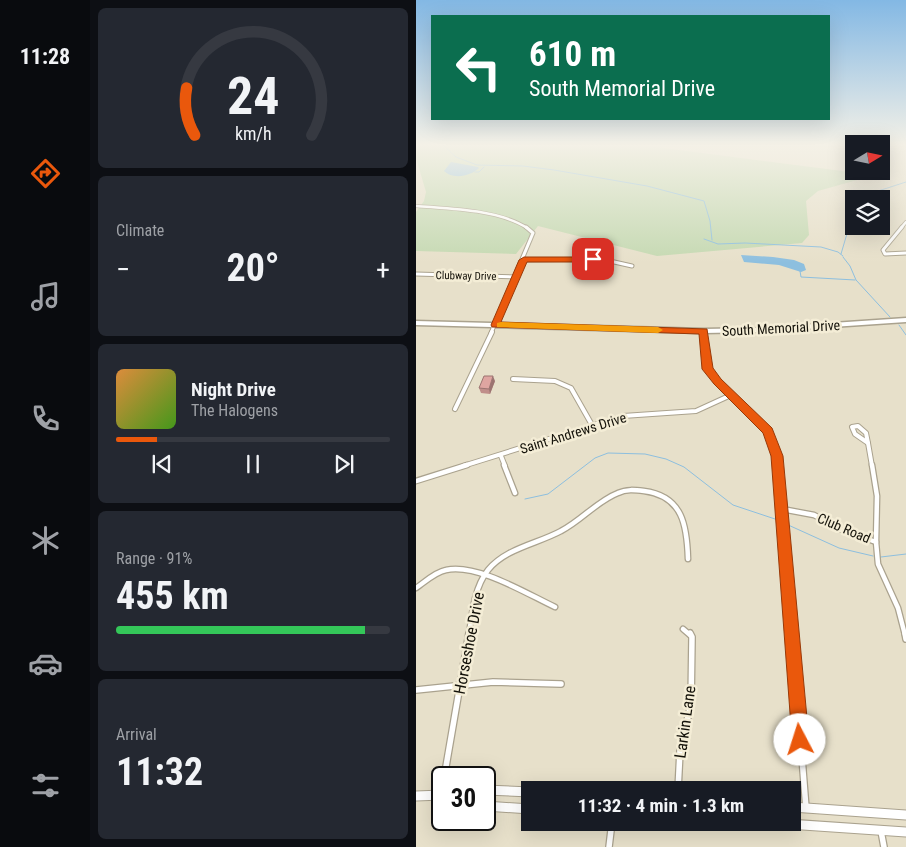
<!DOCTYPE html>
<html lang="en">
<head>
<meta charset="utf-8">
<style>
  :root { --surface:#171b24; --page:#242831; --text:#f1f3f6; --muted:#9ea1a6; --line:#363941; --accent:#ea580c }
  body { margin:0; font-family:"Roboto Condensed",sans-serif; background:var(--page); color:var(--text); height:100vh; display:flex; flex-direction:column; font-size:19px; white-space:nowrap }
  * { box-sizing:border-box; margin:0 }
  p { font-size:16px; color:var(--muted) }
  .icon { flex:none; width:28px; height:28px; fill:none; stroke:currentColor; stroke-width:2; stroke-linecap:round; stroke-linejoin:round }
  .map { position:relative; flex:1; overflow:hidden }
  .side { display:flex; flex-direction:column; gap:8px; padding:8px; background:#0d0f14; width:326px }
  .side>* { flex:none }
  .guide { position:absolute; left:15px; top:15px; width:399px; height:105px; border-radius:0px; box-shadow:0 5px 20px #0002; background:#0b6e4f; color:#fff; overflow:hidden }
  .needle { width:32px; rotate:80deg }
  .fabs { position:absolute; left:429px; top:135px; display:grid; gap:10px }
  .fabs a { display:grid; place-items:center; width:45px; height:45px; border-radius:0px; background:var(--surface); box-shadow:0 5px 20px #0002; font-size:25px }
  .speed { position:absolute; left:15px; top:766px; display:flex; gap:10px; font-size:25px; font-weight:700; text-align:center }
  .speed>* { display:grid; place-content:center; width:65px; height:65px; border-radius:50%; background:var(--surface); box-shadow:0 5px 20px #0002; line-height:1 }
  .speed .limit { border:2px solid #111; border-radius:8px; background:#fff; color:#111 }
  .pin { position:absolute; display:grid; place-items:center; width:42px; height:42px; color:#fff; margin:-21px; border-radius:10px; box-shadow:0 2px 8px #0006 }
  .me { position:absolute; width:55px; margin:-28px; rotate:355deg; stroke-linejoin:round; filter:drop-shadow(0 0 4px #0008) }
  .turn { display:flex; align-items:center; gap:18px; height:105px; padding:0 15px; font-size:22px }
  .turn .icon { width:65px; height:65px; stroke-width:2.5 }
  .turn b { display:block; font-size:35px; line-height:42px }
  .big { font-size:38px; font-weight:700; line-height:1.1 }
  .side .card { flex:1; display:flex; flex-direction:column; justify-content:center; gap:8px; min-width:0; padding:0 18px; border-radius:8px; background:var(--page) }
  .side .dial { align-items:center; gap:0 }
  .dial svg { height:130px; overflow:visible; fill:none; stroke:var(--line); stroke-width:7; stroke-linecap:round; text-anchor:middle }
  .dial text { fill:var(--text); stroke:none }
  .song { display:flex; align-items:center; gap:15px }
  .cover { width:60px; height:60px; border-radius:8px; background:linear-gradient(135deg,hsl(30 70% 55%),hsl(100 70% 35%)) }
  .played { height:5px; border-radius:2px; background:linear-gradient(90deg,var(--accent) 15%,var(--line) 15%) }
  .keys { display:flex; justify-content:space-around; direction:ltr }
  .heat { display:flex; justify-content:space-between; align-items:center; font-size:28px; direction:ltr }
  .charge { height:8px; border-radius:4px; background:linear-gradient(90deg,#34c759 91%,var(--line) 0) }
  .trip { position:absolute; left:105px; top:781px; width:280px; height:50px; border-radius:0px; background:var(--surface); box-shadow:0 5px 20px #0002; font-weight:700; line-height:50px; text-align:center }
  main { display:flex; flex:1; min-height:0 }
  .tabs { display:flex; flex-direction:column; width:90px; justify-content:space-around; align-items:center; background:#090b0e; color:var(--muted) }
  .tabs .icon { width:35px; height:35px }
  .tabs .active { color:var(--accent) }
  .tabs b { font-size:22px; color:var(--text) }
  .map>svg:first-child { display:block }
  .green { fill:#c5d9b2 }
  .water { fill:#8dbfdf }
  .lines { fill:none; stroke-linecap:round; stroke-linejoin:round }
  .stream { stroke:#8dbfdf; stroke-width:1 }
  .street-far4-casing { stroke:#aaa28e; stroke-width:4 }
  .street-far3-casing { stroke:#aaa28e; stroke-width:5 }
  .street-far2-casing { stroke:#aaa28e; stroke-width:6 }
  .street-far1-casing { stroke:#aaa28e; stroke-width:7 }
  .street-casing { stroke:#aaa28e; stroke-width:8 }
  .secondary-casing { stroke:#aaa28e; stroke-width:11 }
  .primary-casing { stroke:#aaa28e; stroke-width:3 }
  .street-far4 { stroke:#fff; stroke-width:2.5 }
  .street-far3 { stroke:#fff; stroke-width:3 }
  .street-far2 { stroke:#fff; stroke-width:4 }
  .street-far1 { stroke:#fff; stroke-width:4.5 }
  .street { stroke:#fff; stroke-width:5.5 }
  .secondary { stroke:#fff; stroke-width:9 }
  .primary { fill:#fff; fill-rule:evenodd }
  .wall { fill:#c08e8a }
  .shaded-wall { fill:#9c7471 }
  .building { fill:#dfa5a1; stroke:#9c7471 }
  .route { fill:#ea580c; stroke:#983908 }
  .slow { fill:#f59e0b }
  .labels { text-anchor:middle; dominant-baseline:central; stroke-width:5; stroke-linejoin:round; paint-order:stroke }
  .far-street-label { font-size:11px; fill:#131109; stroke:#f4edd6 }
  .street-label { font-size:14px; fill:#131109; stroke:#f4edd6 }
  .near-street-label { font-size:16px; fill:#131109; stroke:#f4edd6 }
</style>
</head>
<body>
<main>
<nav class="tabs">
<b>11:28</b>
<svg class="icon active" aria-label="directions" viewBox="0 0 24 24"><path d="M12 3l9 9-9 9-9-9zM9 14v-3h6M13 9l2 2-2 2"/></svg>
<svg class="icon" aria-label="music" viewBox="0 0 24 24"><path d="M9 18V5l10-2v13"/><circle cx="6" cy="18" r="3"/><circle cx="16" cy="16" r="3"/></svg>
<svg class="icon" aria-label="phone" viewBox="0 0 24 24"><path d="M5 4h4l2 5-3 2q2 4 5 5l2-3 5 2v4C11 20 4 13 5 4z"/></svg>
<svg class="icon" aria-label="climate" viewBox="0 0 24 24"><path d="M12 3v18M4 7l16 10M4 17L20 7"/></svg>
<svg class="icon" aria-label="car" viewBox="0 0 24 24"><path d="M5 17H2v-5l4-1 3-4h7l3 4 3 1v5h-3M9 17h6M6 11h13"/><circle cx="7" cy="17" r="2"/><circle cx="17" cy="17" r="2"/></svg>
<svg class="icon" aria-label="filters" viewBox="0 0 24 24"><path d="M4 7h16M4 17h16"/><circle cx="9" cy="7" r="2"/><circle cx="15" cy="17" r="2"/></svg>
</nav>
<section class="side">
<div class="card dial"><svg viewBox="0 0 100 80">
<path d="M14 69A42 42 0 1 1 86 69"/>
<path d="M14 69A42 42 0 0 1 9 40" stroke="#ea580c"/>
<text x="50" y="56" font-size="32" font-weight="700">24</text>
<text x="50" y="72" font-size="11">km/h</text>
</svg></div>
<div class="card"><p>Climate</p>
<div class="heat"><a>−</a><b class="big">20°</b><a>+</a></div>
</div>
<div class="card">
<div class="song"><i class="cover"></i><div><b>Night Drive</b><p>The Halogens</p></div></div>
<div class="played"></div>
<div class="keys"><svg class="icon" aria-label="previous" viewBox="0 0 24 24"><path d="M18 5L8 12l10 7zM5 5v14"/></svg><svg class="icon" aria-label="pause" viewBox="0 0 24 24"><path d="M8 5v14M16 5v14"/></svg><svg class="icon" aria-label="next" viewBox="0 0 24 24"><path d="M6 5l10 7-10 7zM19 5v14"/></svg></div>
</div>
<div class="card"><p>Range · 91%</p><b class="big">455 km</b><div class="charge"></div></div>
<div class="card"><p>Arrival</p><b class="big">11:32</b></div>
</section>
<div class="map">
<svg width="490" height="847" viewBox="0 0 490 847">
  <rect width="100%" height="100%" fill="#e7e0ca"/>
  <path class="green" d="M0,144H216L434,172L443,176L441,180L402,191L390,201L393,235L386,243L241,256L122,226L100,254L0,251V212L8,201L10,192L0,158Z"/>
  <g class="water">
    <path d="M35,162L62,167L63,168C55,176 37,180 28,171Z"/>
    <path d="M325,255L357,257L378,260L388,264L390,270L385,272L363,265L328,262Z"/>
  </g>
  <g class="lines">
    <g class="stream">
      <path d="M26,144L40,157L61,165L107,166L138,170L231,186L288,201L294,221L296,240"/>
      <path d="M59,172H63L68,167"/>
      <path d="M447,199L459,192L490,182"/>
      <path d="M288,239L302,244L329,243L405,247L422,252L427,256"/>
      <path d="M425,254L438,210"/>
      <path d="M427,257L434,266L440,280L474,317"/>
      <path d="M384,271L385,277L439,280"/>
      <path d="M483,325L490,335"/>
      <path d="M109,499L132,494L179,458L192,453L229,454L250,459L268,467L317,505L362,520"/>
      <path d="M370,524L423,548L457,556"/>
      <path d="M465,557L490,554"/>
    </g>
    <g class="street-far4-casing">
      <g id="street-far4">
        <path d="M0,206C32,208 84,210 111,228"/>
        <path d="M485,228L490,222"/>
      </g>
    </g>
    <g class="street-far3-casing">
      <g id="street-far3">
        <path d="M486,227L467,250L469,254L490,253"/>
        <path d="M107,260L185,259L216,266"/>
        <path d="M0,274L100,277"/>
        <path d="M288,331V333"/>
        <path d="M75,333L117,233L110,227"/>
      </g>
    </g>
    <g class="street-far2-casing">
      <g id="street-far2">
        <path d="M288,332C289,344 287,359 293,370C314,409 358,414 362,466"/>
        <path d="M97,379L139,381L155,388L176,425"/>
        <path d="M39,409L76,332"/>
        <path d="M442,426L450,433L452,443L439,434L436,427Z"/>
        <path d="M452,443L456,466"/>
        <path d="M85,456L89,466"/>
        <path d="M47,466L207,416L280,411L315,395"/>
      </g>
    </g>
    <g class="street-far1-casing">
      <g id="street-far1">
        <path d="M88,465L99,493"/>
        <path d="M362,465L376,635"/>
        <path d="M456,465L461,496L460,542L462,564L482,608L489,635"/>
        <path d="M0,481L51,465"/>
        <path d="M366,509L398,515L426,530L460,542"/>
        <path d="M0,588C9,582 19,572 30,570C61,563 111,594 139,607"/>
        <path d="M267,629L274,635"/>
        <path d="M53,635C56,613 58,588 72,570C90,548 121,544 145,531C165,521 181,501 202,493C210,489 219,490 228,491C267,496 271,526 272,559"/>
      </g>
    </g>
    <g class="street-casing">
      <g id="street">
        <path d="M376,633L390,808"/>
        <path d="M489,633L490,639"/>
        <path d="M0,690L77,682L145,684"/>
        <path d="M28,778L53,633"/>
        <path d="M262,790L264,751L275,704L276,637L274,633"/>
        <path d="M465,831L468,847"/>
        <path d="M193,847L196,822"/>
      </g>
    </g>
    <g class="secondary-casing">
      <g id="secondary">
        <path d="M69,790L114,792"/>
        <path d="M0,796L26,795"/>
        <path d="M69,806L114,809"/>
        <path d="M376,807L490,815"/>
        <path d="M344,822L490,832"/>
      </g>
    </g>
    <g class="primary-casing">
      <path id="primary" d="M490,318V322L341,332L288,333L0,325V321L288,329L341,328Z"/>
    </g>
    <use href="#street-far4" class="street-far4"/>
    <use href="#street-far3" class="street-far3"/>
    <use href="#street-far2" class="street-far2"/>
    <use href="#street-far1" class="street-far1"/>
    <use href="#street" class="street"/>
    <use href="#secondary" class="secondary"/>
    <use href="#primary" class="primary"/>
  </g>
  <path class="wall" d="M79,381L74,394L65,393L63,388Z"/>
  <path class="shaded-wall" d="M77,376L79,381L74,394L73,389Z"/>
  <path class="building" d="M68,376H77L73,389L63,388Z"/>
  <linearGradient id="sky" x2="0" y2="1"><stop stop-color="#83b8e4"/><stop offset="0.55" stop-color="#f4f1e7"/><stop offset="1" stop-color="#f4f1e7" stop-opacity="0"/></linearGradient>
  <rect width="490" height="263" fill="url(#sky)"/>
  <path class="route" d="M108,257H177L181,259L177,262H111L85,322L291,329L297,368L305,379L356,428L367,456L393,740L391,747L384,749L378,747L376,740L355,456L347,433L298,384L286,369L283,334L76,327L75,325L103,260Z"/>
  <path class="slow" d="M85,322L242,327L247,330L242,333L81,327V323Z"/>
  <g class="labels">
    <g class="far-street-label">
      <text transform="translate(50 276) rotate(1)">Clubway Drive</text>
    </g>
    <g class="street-label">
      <text transform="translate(365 328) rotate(-3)">South Memorial Drive</text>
      <text transform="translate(157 433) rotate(-17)">Saint Andrews Drive</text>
      <text transform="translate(428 528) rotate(23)">Club Road</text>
    </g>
    <g class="near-street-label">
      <text transform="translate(53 643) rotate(-79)">Horseshoe Drive</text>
      <text transform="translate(269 722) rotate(-82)">Larkin Lane</text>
    </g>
  </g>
</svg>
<div class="fabs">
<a><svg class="needle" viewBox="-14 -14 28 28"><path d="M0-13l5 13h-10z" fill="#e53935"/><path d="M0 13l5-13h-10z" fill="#9ea1a6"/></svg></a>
<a><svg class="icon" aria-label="layers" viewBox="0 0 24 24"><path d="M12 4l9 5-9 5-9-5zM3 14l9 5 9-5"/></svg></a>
</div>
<div class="speed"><div class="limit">30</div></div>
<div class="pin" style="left:177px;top:259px;background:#d93025"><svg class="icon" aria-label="arrive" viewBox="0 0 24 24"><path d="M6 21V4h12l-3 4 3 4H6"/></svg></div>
<svg class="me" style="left:384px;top:740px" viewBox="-20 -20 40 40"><circle r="19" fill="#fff"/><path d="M0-13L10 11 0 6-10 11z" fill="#ea580c"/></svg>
<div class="trip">11:32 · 4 min · 1.3 km</div>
<div class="guide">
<div class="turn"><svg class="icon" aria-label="left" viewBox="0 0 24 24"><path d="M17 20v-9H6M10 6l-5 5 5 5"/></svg><div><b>610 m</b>South Memorial Drive</div></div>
</div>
</div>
</main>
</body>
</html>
